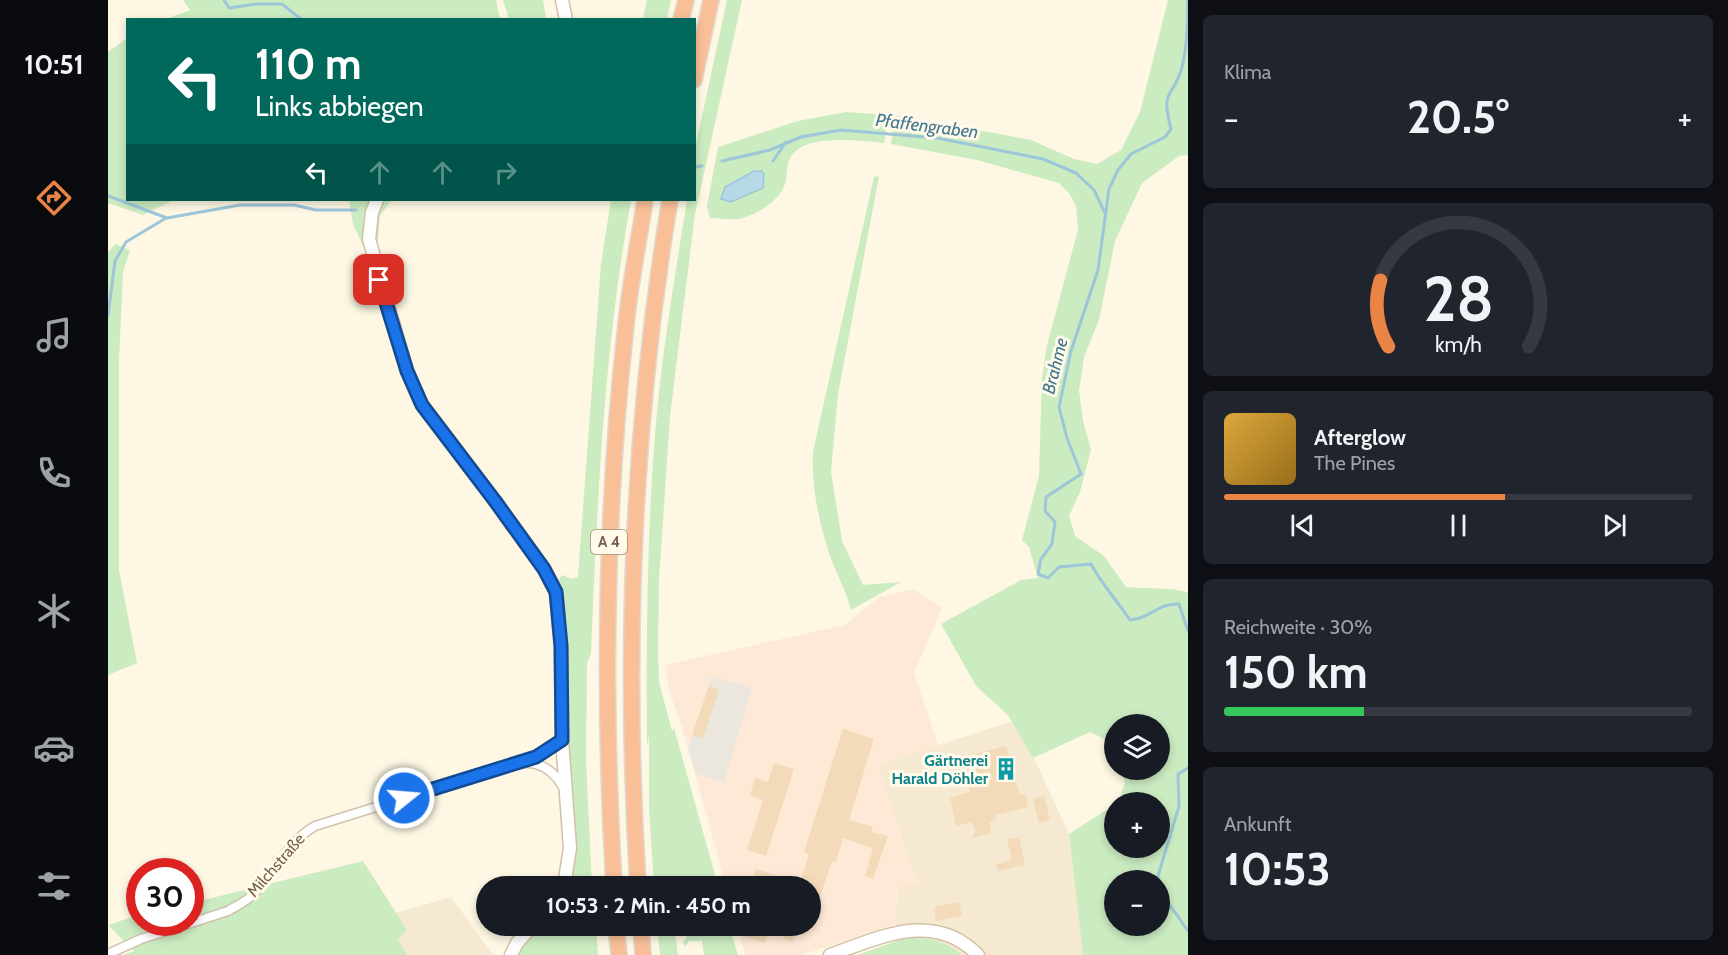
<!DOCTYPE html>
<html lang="de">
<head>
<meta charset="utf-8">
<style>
  :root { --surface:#171b24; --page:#20242c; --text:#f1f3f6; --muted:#9ea1a6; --line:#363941; --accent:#ea8444 }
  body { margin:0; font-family:Cabin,sans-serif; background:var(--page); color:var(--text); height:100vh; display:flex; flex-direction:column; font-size:22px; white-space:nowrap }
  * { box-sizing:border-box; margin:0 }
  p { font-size:20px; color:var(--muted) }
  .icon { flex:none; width:33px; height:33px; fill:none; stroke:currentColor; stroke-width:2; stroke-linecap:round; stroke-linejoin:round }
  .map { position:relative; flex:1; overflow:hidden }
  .side { display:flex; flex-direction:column; gap:15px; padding:15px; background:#0d0f14; width:540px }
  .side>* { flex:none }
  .banner { position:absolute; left:18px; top:18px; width:570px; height:183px; border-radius:0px; box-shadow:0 3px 9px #0003; background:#00695c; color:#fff; overflow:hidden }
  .tools { position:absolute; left:996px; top:714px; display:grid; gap:12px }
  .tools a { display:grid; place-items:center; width:66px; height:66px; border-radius:50%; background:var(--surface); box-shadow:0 3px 9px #0003; font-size:30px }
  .speed { position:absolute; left:18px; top:858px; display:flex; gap:12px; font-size:30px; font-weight:700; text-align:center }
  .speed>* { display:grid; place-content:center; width:78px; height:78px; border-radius:50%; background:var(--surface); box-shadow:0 3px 9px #0003; line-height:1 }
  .speed .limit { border:9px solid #d22; background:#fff; color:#111 }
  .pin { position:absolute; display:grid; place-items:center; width:51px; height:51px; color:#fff; margin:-26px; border-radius:12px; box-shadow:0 3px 9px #0006 }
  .me { position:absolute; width:66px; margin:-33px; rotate:73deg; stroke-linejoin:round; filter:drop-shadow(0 0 4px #0008) }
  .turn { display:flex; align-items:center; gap:21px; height:126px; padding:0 30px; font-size:27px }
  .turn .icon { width:78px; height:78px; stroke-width:2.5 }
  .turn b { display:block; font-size:42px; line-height:51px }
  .lanes { display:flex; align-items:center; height:57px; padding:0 30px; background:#0003; justify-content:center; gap:30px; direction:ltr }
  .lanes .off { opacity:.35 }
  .big { font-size:45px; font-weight:700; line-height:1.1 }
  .side .card { flex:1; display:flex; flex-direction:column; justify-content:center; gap:9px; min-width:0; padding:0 21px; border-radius:9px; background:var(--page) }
  .side .dial { align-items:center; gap:0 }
  .dial svg { height:156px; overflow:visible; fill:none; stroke:var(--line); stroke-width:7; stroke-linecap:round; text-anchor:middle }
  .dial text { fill:var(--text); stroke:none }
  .song { display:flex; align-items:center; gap:18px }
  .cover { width:72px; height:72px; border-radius:9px; background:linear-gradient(135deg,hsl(40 70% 55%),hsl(40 70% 35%)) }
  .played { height:6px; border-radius:3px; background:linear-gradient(90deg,var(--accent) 60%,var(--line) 60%) }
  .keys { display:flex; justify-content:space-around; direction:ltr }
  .heat { display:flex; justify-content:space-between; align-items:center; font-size:33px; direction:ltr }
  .charge { height:9px; border-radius:4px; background:linear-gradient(90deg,#34c759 30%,var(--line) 0) }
  .trip { position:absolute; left:368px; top:876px; width:345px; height:60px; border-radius:30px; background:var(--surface); box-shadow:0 3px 9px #0003; font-weight:700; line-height:60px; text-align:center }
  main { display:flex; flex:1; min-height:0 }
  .tabs { display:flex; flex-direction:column; width:108px; justify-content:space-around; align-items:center; background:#090b0e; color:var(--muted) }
  .tabs .icon { width:42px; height:42px }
  .tabs .selected { color:var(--accent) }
  .tabs b { font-size:27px; color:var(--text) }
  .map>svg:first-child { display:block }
  .residential { fill:#f5ead1 }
  .commercial { fill:#fee8d6 }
  .industrial { fill:#ece7de }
  .green { fill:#cbebc1; fill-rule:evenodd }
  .water { fill:#b7d8e7; stroke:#9dc6d9; stroke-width:1.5 }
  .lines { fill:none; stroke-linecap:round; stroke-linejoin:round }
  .stream { stroke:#9dc6d9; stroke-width:3 }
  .building { fill:#f3dab9 }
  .street-casing { stroke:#d0c2ac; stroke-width:11 }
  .secondary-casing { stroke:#d2c1a6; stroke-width:15 }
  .highway-casing { stroke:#ded9d3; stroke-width:18 }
  .street { stroke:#fff; stroke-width:8 }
  .secondary { stroke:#fff; stroke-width:12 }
  .highway { stroke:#f9c097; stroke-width:15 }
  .route-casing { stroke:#114b97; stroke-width:15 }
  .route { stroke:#1a73e8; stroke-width:10 }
  .labels { text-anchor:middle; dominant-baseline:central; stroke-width:6; stroke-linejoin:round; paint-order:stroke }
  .shield { fill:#fffae9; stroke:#9e8e78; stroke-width:1.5 }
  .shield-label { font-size:15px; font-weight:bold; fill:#755f48 }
  .culture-label { font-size:16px; font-weight:bold; fill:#0d838f; stroke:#fffae9; text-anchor:end }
  .street-label { font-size:16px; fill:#755f48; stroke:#fffae9 }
  .water-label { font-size:18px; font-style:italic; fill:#447891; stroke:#fffae9 }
</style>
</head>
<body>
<main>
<nav class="tabs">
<b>10:51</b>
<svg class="icon selected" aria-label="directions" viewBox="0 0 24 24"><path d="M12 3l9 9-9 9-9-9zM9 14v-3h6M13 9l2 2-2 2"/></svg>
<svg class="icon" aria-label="music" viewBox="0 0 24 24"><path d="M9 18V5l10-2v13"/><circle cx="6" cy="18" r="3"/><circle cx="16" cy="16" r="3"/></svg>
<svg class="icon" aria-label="phone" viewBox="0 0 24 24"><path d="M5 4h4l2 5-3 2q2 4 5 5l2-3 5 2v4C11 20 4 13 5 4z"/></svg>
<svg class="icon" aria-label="climate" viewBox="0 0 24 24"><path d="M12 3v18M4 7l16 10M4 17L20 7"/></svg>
<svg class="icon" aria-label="car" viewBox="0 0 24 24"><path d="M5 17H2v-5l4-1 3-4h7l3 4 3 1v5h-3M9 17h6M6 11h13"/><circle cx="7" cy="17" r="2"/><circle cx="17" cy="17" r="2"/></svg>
<svg class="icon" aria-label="filters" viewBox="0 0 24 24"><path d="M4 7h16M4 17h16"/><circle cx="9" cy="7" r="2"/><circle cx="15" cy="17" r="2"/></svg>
</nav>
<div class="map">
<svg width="1080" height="955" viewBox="0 0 1080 955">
  <rect width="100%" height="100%" fill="#fdf7e3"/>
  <g class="residential">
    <path d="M913,718L926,758L961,834L975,955H750L791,941L788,924L790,887L809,883L770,765Z"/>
    <path d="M343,897L385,955H299L289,940L288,913Z"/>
  </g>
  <path class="commercial" d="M806,589L834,608L806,673L830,745L770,765L809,884L790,888L788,924L693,955H637L629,926H702V886H618L574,727L561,690L558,665L737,625L771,597Z"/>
  <path class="industrial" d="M604,676L644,688L616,782L588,774L580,749Z"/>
  <g class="green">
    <path d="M75,0H388L392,19H58L82,10Z"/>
    <path d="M395,0H435L438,19H401Z"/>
    <path d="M539,0H563L559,19H535Z"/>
    <path d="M619,0H634L587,214L562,416L551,579L550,650L551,682L564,731L566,728L610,886H546L541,807V734L539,747C538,635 539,523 549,411C556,340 568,270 579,200H586L587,149Z"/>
    <path d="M1060,0H1080V155L1071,156L1034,183L1007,241L991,320L976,357L971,390L975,421L983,450L972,492L961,516L967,536L996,556L1018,587C1035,589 1068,587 1080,593V955H975L961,834L1006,805V848H1052V802H1010L1017,783L1013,770H1052V724H1006V752L1003,742L982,732L925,758L900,715L868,686L833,624L913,580L930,578L921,547L914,540L931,476L934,378L939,345L970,230L968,206L961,193L951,183L869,160L783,144L787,115L792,116L923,140L966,159L989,164L1013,150L1032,112ZM1006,880H1052V926H1006Z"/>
    <path d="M19,38L20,200H66L35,215L0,203V52Z"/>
    <path d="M738,112L780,115L776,143C753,141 708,135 689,150C677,159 680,173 677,184C672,201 647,216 630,219C621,220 611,218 602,218L599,206L610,147L690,121Z"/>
    <path d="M771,176L730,394L723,472L734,541L755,585L793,582L743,610C738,590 728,573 721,553C711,521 703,486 705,452L766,177Z"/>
    <path d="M241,200H283L272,216L270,242L255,246L245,224Z"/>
    <path d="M503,200H523C496,349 489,501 483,653L479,664L478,761L484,886H460C473,860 462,778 461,745C458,693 462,631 450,581L454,575L464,579L470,577L493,264Z"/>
    <path d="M7,244L22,250L15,272L11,359V570L29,663L0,675V253Z"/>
    <path d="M255,861L299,930L290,940L299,955H16L26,951L0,925L31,915L32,922H82L83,903Z"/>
    <path d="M430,926H488L490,955H407Z"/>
    <path d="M549,926H566L570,955H552Z"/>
    <path d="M599,926H621L630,955H596L594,941H581L577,947L575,942L581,934L592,932L600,935Z"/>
    <path d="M797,938C819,938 837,939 853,955H750Z"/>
  </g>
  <path class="water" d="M646,171H654L656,174L655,188L623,202L613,199L617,187Z"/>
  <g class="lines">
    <g class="stream">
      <path d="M116,0L121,8L148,4H174L194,20"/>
      <path d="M1080,0C1079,21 1080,46 1074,67C1065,100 1052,87 1063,129L1057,137L1023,154L1010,170L1001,189L990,270L963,351L951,407L959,438L973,474L938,497L937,511L947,522L944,544L933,559L930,574L940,578L951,567L983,564C994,585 1009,600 1022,620C1047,617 1046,604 1071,604L1080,631"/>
      <path d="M614,161L662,150L693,137L733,130L829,138L935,159L968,173L986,190L997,213"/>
      <path d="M665,161L678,142"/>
      <path d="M587,167L594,166"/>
      <path d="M0,196L59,218L132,205H186L208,210H248"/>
      <path d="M0,316L7,261L18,242L58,218"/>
      <path d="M1051,880L1050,876L1071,806L1070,774L1080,768"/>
      <path d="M1052,881L1059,901L1080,931"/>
    </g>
  </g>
  <g class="building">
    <path d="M601,686L611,690L595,738L584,735Z"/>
    <path d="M735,729L766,739L741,820L765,827L763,832L780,836L765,879L757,876L765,848L735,838L728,862L724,861L702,927V886H642L648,869L692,883L701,854L696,852Z"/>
    <path d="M898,746L912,795L917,794L920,807L887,815L888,820L881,822L883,833L865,838L867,831L864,822L848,826L842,798L862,792L852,758Z"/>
    <path d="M666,763L686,769L658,856L639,850L655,800L642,796L647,778L660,782Z"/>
    <path d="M936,796L942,820L931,823L925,799Z"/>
    <path d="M911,837L917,865L890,871L888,864L904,860L899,839Z"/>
    <path d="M851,902L854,916L828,921L826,907Z"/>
    <path d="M638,926H663L657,943L635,936Z"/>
    <path d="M679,926H691L685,942L675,939Z"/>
  </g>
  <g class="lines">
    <g class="street-casing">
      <g id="street">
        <path d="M417,763C434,762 448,773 456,789"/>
        <path d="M0,954L33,939L120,911C128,906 138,902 144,895C167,874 179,842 207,826L428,757L454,740"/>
      </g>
    </g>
    <g class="secondary-casing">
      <g id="secondary">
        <path d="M454,0L458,20"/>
        <path d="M269,200L264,212L261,239L299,371L314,405L387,501L436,569L448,592L453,646L454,740L462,848L456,886"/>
        <path d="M403,955L409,943L424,926"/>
        <path d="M722,955C773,937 826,910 870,955"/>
      </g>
    </g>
    <g class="highway-casing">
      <g id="highway">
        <path d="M573,20L578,0"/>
        <path d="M586,80L603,0"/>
        <path d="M506,886C495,699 497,512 518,325C522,283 531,241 537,200"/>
        <path d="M530,886C516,657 524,426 562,200"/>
        <path d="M508,926L511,955"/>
        <path d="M533,926L535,955"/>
      </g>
    </g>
    <use href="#street" class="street"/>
    <use href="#secondary" class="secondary"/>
    <use href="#highway" class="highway"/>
  </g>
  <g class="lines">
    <g class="route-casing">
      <path id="route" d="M271,280L299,371L314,405L387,501L436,569L448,592L453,646L454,740L428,757L296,798"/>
    </g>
    <use href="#route" class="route"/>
  </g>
  <defs>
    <g id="building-bare" transform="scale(1.8)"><path d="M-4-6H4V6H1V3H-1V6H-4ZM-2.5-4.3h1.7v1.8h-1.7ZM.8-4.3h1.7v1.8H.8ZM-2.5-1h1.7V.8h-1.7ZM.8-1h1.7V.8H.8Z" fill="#0f9aa8" stroke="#fffae9" stroke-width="2.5" paint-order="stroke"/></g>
  </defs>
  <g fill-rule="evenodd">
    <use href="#building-bare" x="898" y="769"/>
  </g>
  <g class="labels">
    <rect class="shield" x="483" y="530" width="36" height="24" rx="4.5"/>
    <g class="shield-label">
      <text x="501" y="542">A 4</text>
    </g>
    <g class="culture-label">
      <text x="880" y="760">Gärtnerei<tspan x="880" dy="18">Harald Döhler</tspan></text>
    </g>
    <g class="street-label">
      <text transform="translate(168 865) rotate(-49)">Milchstraße</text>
    </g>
    <g class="water-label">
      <text transform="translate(819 126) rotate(7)">Pfaffengraben</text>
      <text transform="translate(947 366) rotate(-76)">Brahme</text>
    </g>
  </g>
</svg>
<div class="tools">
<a><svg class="icon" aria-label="layers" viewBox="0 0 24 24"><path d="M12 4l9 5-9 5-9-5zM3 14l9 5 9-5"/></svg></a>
<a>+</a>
<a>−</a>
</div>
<div class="speed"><div class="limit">30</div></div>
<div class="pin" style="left:271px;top:280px;background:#d93025"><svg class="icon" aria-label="arrive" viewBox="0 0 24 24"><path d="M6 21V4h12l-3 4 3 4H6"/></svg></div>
<svg class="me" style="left:296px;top:798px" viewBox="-20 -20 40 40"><circle r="17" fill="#1a73e8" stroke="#fff" stroke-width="3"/><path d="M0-11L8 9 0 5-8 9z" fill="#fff"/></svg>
<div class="trip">10:53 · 2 Min. · 450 m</div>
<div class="banner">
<div class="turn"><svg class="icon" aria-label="left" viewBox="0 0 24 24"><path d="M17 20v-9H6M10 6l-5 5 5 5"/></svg><div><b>110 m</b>Links abbiegen</div></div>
<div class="lanes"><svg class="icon" aria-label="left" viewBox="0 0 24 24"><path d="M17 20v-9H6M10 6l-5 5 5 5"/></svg><svg class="icon off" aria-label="ahead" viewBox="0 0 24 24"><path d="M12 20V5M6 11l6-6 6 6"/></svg><svg class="icon off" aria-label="ahead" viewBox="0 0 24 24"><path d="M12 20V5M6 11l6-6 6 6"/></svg><svg class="icon off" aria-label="right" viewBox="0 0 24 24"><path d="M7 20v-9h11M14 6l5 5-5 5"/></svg></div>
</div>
</div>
<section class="side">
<div class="card"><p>Klima</p>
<div class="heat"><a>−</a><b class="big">20.5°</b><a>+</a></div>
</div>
<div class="card dial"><svg viewBox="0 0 100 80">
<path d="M14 69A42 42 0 1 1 86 69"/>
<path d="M14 69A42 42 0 0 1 10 35" stroke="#ea8444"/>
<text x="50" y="56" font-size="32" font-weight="700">28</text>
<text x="50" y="72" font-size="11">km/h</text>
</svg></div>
<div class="card">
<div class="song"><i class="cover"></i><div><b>Afterglow</b><p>The Pines</p></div></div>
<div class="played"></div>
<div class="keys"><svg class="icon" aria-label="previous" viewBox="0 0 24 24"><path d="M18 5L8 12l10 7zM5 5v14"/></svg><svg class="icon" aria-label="pause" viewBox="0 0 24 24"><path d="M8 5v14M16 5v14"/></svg><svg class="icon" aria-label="next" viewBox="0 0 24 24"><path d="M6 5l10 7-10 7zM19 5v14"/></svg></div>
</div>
<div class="card"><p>Reichweite · 30%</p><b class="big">150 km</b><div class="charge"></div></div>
<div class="card"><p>Ankunft</p><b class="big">10:53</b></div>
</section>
</main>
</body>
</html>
